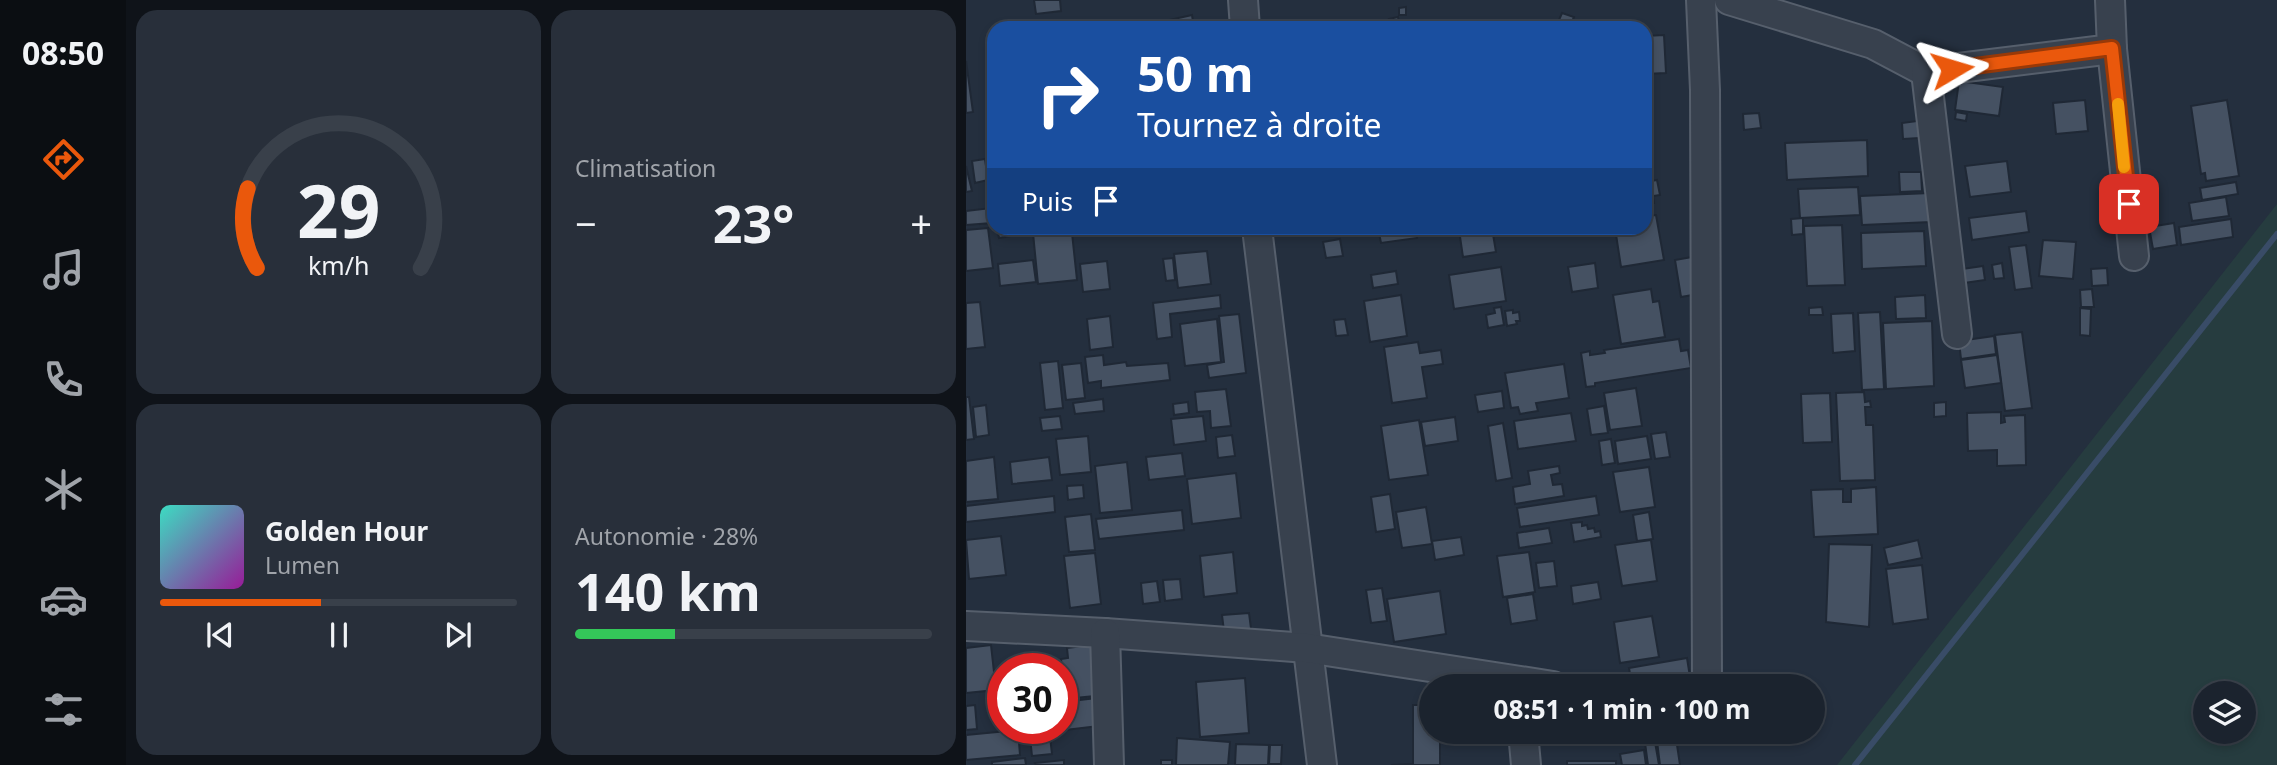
<!DOCTYPE html>
<html lang="fr">
<head>
<meta charset="utf-8">
<style>
  :root { --surface:#1b232e; --page:#282f3a; --text:#f1f3f6; --muted:#a0a4aa; --line:#39404a; --accent:#ea580c }
  body { margin:0; font-family:"Noto Sans",sans-serif; background:var(--page); color:var(--text); height:100vh; display:flex; flex-direction:column; font-size:26px; white-space:nowrap }
  * { box-sizing:border-box; margin:0 }
  p { font-size:23px; color:var(--muted) }
  .icon { flex:none; width:38px; height:38px; fill:none; stroke:currentColor; stroke-width:2; stroke-linecap:round; stroke-linejoin:round }
  .map { position:relative; flex:1; overflow:hidden }
  .sheet { display:flex; flex-direction:column; gap:10px; padding:10px; background:#0f1319; width:840px }
  .sheet>* { flex:none }
  .guide { position:absolute; left:21px; top:21px; width:665px; height:214px; border-radius:21px; box-shadow:0 4px 10px #0003,0 0 0 2px var(--line); background:#1a4fa0; color:#fff; overflow:hidden }
  .controls { position:absolute; left:1227px; top:681px; display:grid; gap:14px }
  .controls a { display:grid; place-items:center; width:63px; height:63px; border-radius:50%; background:var(--surface); box-shadow:0 4px 10px #0003,0 0 0 2px var(--line); font-size:35px }
  .speed { position:absolute; left:21px; top:653px; display:flex; gap:14px; font-size:35px; font-weight:700; text-align:center }
  .speed>* { display:grid; place-content:center; width:91px; height:91px; border-radius:50%; background:var(--surface); box-shadow:0 4px 10px #0003,0 0 0 2px var(--line); line-height:1 }
  .speed .limit { border:10px solid #d22; background:#fff; color:#111 }
  .pin { position:absolute; display:grid; place-items:center; width:60px; height:60px; color:#fff; margin:-30px; border-radius:14px; box-shadow:0 4px 10px #0006 }
  .me { position:absolute; width:77px; margin:-38px; rotate:83deg; stroke-linejoin:round; filter:drop-shadow(0 0 5px #0008) }
  .turn { display:flex; align-items:center; gap:24px; height:147px; padding:0 35px; font-size:32px }
  .turn .icon { width:91px; height:91px; stroke-width:2.5 }
  .turn b { display:block; font-size:49px; line-height:60px }
  .then { display:flex; align-items:center; height:66px; padding:0 35px; background:#0003; gap:14px; font-size:26px }
  .big { font-size:52px; font-weight:700; line-height:1.1 }
  .sheet .tile { flex:1; display:flex; flex-direction:column; justify-content:center; gap:10px; min-width:0; padding:0 24px; border-radius:21px; background:var(--page) }
  .sheet .dial { align-items:center; gap:0 }
  .dial svg { height:182px; overflow:visible; fill:none; stroke:var(--line); stroke-width:7; stroke-linecap:round; text-anchor:middle }
  .dial text { fill:var(--text); stroke:none }
  .song { display:flex; align-items:center; gap:21px }
  .cover { width:84px; height:84px; border-radius:10px; background:linear-gradient(135deg,hsl(170 70% 55%),hsl(300 70% 35%)) }
  .played { height:7px; border-radius:4px; background:linear-gradient(90deg,var(--accent) 45%,var(--line) 45%) }
  .keys { display:flex; justify-content:space-around; direction:ltr }
  .heat { display:flex; justify-content:space-between; align-items:center; font-size:38px; direction:ltr }
  .charge { height:10px; border-radius:5px; background:linear-gradient(90deg,#34c759 28%,var(--line) 0) }
  .sheet .tiles { flex:1; display:grid; gap:10px; grid-template-columns:repeat(2,1fr) }
  .trip { position:absolute; left:453px; top:674px; width:406px; height:70px; border-radius:35px; background:var(--surface); box-shadow:0 4px 10px #0003,0 0 0 2px var(--line); font-weight:700; line-height:70px; text-align:center }
  main { display:flex; flex:1; min-height:0 }
  .tab-bar { display:flex; flex-direction:column; width:126px; justify-content:space-around; align-items:center; background:#0b0e12; color:var(--muted) }
  .tab-bar .icon { width:49px; height:49px }
  .tab-bar .on { color:var(--accent) }
  .tab-bar b { font-size:32px; color:var(--text) }
  .map>svg:first-child { display:block }
  .green { fill:#263c3f; fill-rule:evenodd }
  .lines { fill:none; stroke-linecap:round; stroke-linejoin:round }
  .stream { stroke:#394c67; stroke-width:6 }
  .building { fill:#455162; stroke:#1f2835; stroke-width:2 }
  .minor-casing { stroke:#565f6c; stroke-width:32 }
  .minor { stroke:#38414e; stroke-width:28 }
  .route-casing { stroke:#983908; stroke-width:18 }
  .route { stroke:#ea580c; stroke-width:12 }
  .slow { stroke:#f59e0b; stroke-width:12 }
</style>
</head>
<body>
<main>
<nav class="tab-bar">
<b>08:50</b>
<svg class="icon on" aria-label="directions" viewBox="0 0 24 24"><path d="M12 3l9 9-9 9-9-9zM9 14v-3h6M13 9l2 2-2 2"/></svg>
<svg class="icon" aria-label="music" viewBox="0 0 24 24"><path d="M9 18V5l10-2v13"/><circle cx="6" cy="18" r="3"/><circle cx="16" cy="16" r="3"/></svg>
<svg class="icon" aria-label="phone" viewBox="0 0 24 24"><path d="M5 4h4l2 5-3 2q2 4 5 5l2-3 5 2v4C11 20 4 13 5 4z"/></svg>
<svg class="icon" aria-label="climate" viewBox="0 0 24 24"><path d="M12 3v18M4 7l16 10M4 17L20 7"/></svg>
<svg class="icon" aria-label="car" viewBox="0 0 24 24"><path d="M5 17H2v-5l4-1 3-4h7l3 4 3 1v5h-3M9 17h6M6 11h13"/><circle cx="7" cy="17" r="2"/><circle cx="17" cy="17" r="2"/></svg>
<svg class="icon" aria-label="filters" viewBox="0 0 24 24"><path d="M4 7h16M4 17h16"/><circle cx="9" cy="7" r="2"/><circle cx="15" cy="17" r="2"/></svg>
</nav>
<section class="sheet">
<div class="tiles">
<div class="tile dial"><svg viewBox="0 0 100 80">
<path d="M14 69A42 42 0 1 1 86 69"/>
<path d="M14 69A42 42 0 0 1 10 34" stroke="#ea580c"/>
<text x="50" y="56" font-size="32" font-weight="700">29</text>
<text x="50" y="72" font-size="11">km/h</text>
</svg></div>
<div class="tile"><p>Climatisation</p>
<div class="heat"><a>−</a><b class="big">23°</b><a>+</a></div>
</div>
<div class="tile">
<div class="song"><i class="cover"></i><div><b>Golden Hour</b><p>Lumen</p></div></div>
<div class="played"></div>
<div class="keys"><svg class="icon" aria-label="previous" viewBox="0 0 24 24"><path d="M18 5L8 12l10 7zM5 5v14"/></svg><svg class="icon" aria-label="pause" viewBox="0 0 24 24"><path d="M8 5v14M16 5v14"/></svg><svg class="icon" aria-label="next" viewBox="0 0 24 24"><path d="M6 5l10 7-10 7zM19 5v14"/></svg></div>
</div>
<div class="tile"><p>Autonomie · 28%</p><b class="big">140 km</b><div class="charge"></div></div>
</div>
</section>
<div class="map">
<svg width="1311" height="765" viewBox="0 0 1311 765">
  <rect width="100%" height="100%" fill="#242f3e"/>
  <path class="green" d="M1311,204V765H871ZM1239,693H1278V732H1239Z"/>
  <g class="lines">
    <path class="stream" d="M889,765L1311,234"/>
  </g>
  <g class="building">
    <path d="M68,0H94L95,11L70,14Z"/>
    <path d="M440,7V15H433V8Z"/>
    <path d="M596,13L608,17L605,24L593,20Z"/>
    <path d="M226,15L228,28H191L190,23Z"/>
    <path d="M432,17L433,23L424,24L423,19Z"/>
    <path d="M100,21L102,28H73V27Z"/>
    <path d="M698,35L700,73L679,74V36Z"/>
    <path d="M0,61L7,112L0,113Z"/>
    <path d="M993,81L1037,87L1033,116L989,110Z"/>
    <path d="M1119,100L1122,131L1090,134L1087,103Z"/>
    <path d="M1261,100L1273,176L1240,181L1239,173L1235,174L1225,106Z"/>
    <path d="M990,112L1001,114L1000,121L989,119Z"/>
    <path d="M793,113L795,128L778,130L777,114Z"/>
    <path d="M951,121H958L959,142H954L953,138L937,139L936,123Z"/>
    <path d="M901,140L902,176L821,180L819,143Z"/>
    <path d="M19,159L22,180L9,183L6,161Z"/>
    <path d="M1041,161L1045,192L1004,197L999,166Z"/>
    <path d="M0,166L6,191L0,192Z"/>
    <path d="M933,172H955L956,191L934,192Z"/>
    <path d="M691,180L694,195L687,196L688,203L679,205V182Z"/>
    <path d="M1270,182L1272,194L1236,200L1234,188Z"/>
    <path d="M892,187L894,215L834,218L832,189Z"/>
    <path d="M964,193L965,222L896,225L894,196Z"/>
    <path d="M1260,197L1263,216L1226,221L1223,203Z"/>
    <path d="M25,208L26,223L0,225V211Z"/>
    <path d="M1060,211L1063,232L1006,240L1003,218Z"/>
    <path d="M690,215L698,260L655,267L649,228H679V216Z"/>
    <path d="M837,218V234L826,235L825,219Z"/>
    <path d="M1265,219L1267,237L1215,245L1213,227Z"/>
    <path d="M1208,223L1211,245L1187,249L1183,227Z"/>
    <path d="M876,225L879,285L841,286L838,226Z"/>
    <path d="M22,228L27,268L0,271V230Z"/>
    <path d="M31,228H62L63,233L33,238Z"/>
    <path d="M412,228H449L451,238L415,243Z"/>
    <path d="M511,228H526L530,252L497,257L493,230Z"/>
    <path d="M98,229L99,234L106,233L111,280L72,284L67,233Z"/>
    <path d="M958,231L960,266L896,269L895,233Z"/>
    <path d="M374,239L377,256L360,258L357,242Z"/>
    <path d="M1077,240L1110,242L1107,279L1073,276Z"/>
    <path d="M1060,245L1066,288L1049,290L1043,247Z"/>
    <path d="M241,251L245,284L212,288L208,254Z"/>
    <path d="M726,257L732,294L715,297L709,260Z"/>
    <path d="M207,258L209,280L200,281L197,259Z"/>
    <path d="M67,260L70,282L34,286L32,264Z"/>
    <path d="M141,261L144,289L117,292L114,264Z"/>
    <path d="M629,263L632,288L606,292L602,267Z"/>
    <path d="M1036,263L1038,278L1028,279L1026,265Z"/>
    <path d="M1017,266L1019,280L991,284L989,270Z"/>
    <path d="M535,267L540,301L488,309L483,275Z"/>
    <path d="M1141,268L1142,285L1126,286L1125,269Z"/>
    <path d="M430,271L432,284L407,288L405,275Z"/>
    <path d="M685,289L687,302L693,301L699,337L655,344L647,295Z"/>
    <path d="M1126,289L1128,307H1115L1114,290Z"/>
    <path d="M254,295L255,308L204,314L206,337L191,339L187,303Z"/>
    <path d="M435,295L441,336L404,342L398,301Z"/>
    <path d="M959,295L960,318L930,319L929,297Z"/>
    <path d="M14,302L19,347L0,349V303Z"/>
    <path d="M535,307L538,325L522,328L520,315L529,313L528,308Z"/>
    <path d="M856,307L857,315H843V308Z"/>
    <path d="M1114,308L1125,309L1124,336L1114,335Z"/>
    <path d="M547,310V313L553,312L554,321H550L551,324L541,326L539,311Z"/>
    <path d="M914,312L918,389L896,390L892,313Z"/>
    <path d="M887,313L889,351L867,353L865,314Z"/>
    <path d="M273,314L280,373L243,378L241,365L258,362L253,316Z"/>
    <path d="M144,316L147,347L124,350L121,319Z"/>
    <path d="M251,319L255,362L219,366L214,324Z"/>
    <path d="M379,319L382,335L370,336L368,320Z"/>
    <path d="M966,321L968,386L920,389L917,323Z"/>
    <path d="M1056,332L1066,408L1039,411L1029,335Z"/>
    <path d="M1028,336L1030,354L995,359L993,341Z"/>
    <path d="M713,339L715,351L722,350L725,368L629,383V386L620,387L615,353L624,351V355L639,353L638,350Z"/>
    <path d="M452,342L454,353L475,350L477,364L456,367L461,398L426,403L418,347Z"/>
    <path d="M137,355L138,365L160,362L161,366L202,363L204,380L135,388V381L122,383L119,357Z"/>
    <path d="M1031,355L1035,383L999,388L995,360Z"/>
    <path d="M92,361L97,408L79,410L74,363Z"/>
    <path d="M115,363L119,398L100,400L96,365Z"/>
    <path d="M598,364L603,398L570,403L572,411L554,414L552,407L545,408L539,373Z"/>
    <path d="M670,388L676,426L644,430L638,393Z"/>
    <path d="M260,389L265,426L245,428L244,411L231,412L229,392Z"/>
    <path d="M536,391L538,408L512,412L509,395Z"/>
    <path d="M898,392L899,402L904,401L905,407H899L900,425H907L909,480L874,481L870,393Z"/>
    <path d="M864,393L866,442L837,443L835,394Z"/>
    <path d="M0,397H3L8,439L0,440Z"/>
    <path d="M137,399L138,411L109,414L107,403Z"/>
    <path d="M222,402L223,413L208,415L207,404Z"/>
    <path d="M980,402V416L968,417V403Z"/>
    <path d="M20,405L23,435L10,437L7,407Z"/>
    <path d="M638,406L642,433L625,435L621,409Z"/>
    <path d="M1035,412V423L1039,422L1038,416L1059,415L1060,465L1031,466V450L1002,451L1001,413Z"/>
    <path d="M605,413L610,441L552,449L548,421Z"/>
    <path d="M94,416L96,429L76,431L74,418Z"/>
    <path d="M237,416L240,441L208,445L205,419Z"/>
    <path d="M489,417L492,441L459,446L455,422Z"/>
    <path d="M453,420L462,475L423,480L415,426Z"/>
    <path d="M537,423L546,478L530,481L522,426Z"/>
    <path d="M700,432L704,457L689,459L685,434Z"/>
    <path d="M266,435L269,456L252,458L250,437Z"/>
    <path d="M122,436L125,472L94,475L90,439Z"/>
    <path d="M681,436L685,459L652,464L649,441Z"/>
    <path d="M645,439L649,463L636,465L633,441Z"/>
    <path d="M216,453L219,476L183,480L180,457Z"/>
    <path d="M28,457L32,499L0,502V461Z"/>
    <path d="M83,457L86,480L46,484L44,462Z"/>
    <path d="M161,462L166,510L134,513L129,466Z"/>
    <path d="M593,466L594,473L585,475L587,485L596,484L598,496L549,504L547,487L564,484L562,471Z"/>
    <path d="M683,467L689,507L654,512L647,472Z"/>
    <path d="M270,473L275,518L226,524L221,479Z"/>
    <path d="M117,485L118,498L102,500L101,486Z"/>
    <path d="M910,487L912,534L848,537L845,490L877,489V502H885V489Z"/>
    <path d="M424,494L429,529L410,532L405,497Z"/>
    <path d="M88,496L89,512L0,522V506Z"/>
    <path d="M630,496L633,515L554,527L551,508Z"/>
    <path d="M460,507L466,544L436,548L430,512Z"/>
    <path d="M216,510L218,530L133,539L130,519Z"/>
    <path d="M683,512L687,539L671,541L667,515Z"/>
    <path d="M125,514L129,550L103,552L99,517Z"/>
    <path d="M616,522V526L621,525L622,529L628,528L629,532L634,531L635,537L608,542L605,523Z"/>
    <path d="M583,528L586,543L553,548L551,533Z"/>
    <path d="M35,536L40,575L3,579L0,540Z"/>
    <path d="M495,537L498,555L469,560L466,541Z"/>
    <path d="M685,540L691,581L656,586L649,545Z"/>
    <path d="M952,540L956,558L922,565L918,548Z"/>
    <path d="M863,544L906,545L903,627L860,622Z"/>
    <path d="M267,552L271,593L238,597L234,556Z"/>
    <path d="M563,552L569,592L537,597L531,556Z"/>
    <path d="M129,553L135,604L104,608L98,556Z"/>
    <path d="M588,561L591,586L573,588L570,563Z"/>
    <path d="M956,565L962,619L927,624L920,569Z"/>
    <path d="M214,579L216,599L199,601L197,580Z"/>
    <path d="M191,581L194,602L177,604L175,583Z"/>
    <path d="M632,582L635,599L607,604L605,586Z"/>
    <path d="M416,588L421,621L405,623L400,590Z"/>
    <path d="M474,591L480,634L428,642L421,599Z"/>
    <path d="M567,594L571,620L545,624L541,598Z"/>
    <path d="M283,613L286,636L259,639L256,615Z"/>
    <path d="M686,616L693,657L654,663L648,622Z"/>
    <path d="M25,645L30,690L0,693V648Z"/>
    <path d="M125,645L129,696L99,699L95,659L102,658L101,648Z"/>
    <path d="M721,658L725,683L704,686H666L663,668Z"/>
    <path d="M279,678L283,733L234,737L230,682Z"/>
    <path d="M131,698L133,726L99,730L96,702Z"/>
    <path d="M9,705L11,729L0,730V706Z"/>
    <path d="M447,705H466V732H474V765H425L447,764Z"/>
    <path d="M63,728H83L86,754L66,756Z"/>
    <path d="M52,730L54,755L0,760V735Z"/>
    <path d="M211,738L264,742L262,765H210Z"/>
    <path d="M710,738L714,765H694L691,741Z"/>
    <path d="M689,742L693,765H682L679,743Z"/>
    <path d="M270,744L303,745L302,765H269Z"/>
    <path d="M304,745H316L315,764H303Z"/>
    <path d="M678,750L680,765H656L654,754Z"/>
    <path d="M59,758L60,765H26V762Z"/>
    <path d="M98,760V765H70L69,763Z"/>
    <rect x="195" y="760" width="11" height="5"/>
    <rect x="601" y="761" width="49" height="4"/>
  </g>
  <g class="lines">
    <g class="minor-casing">
      <g id="minor">
        <path d="M277,0L279,28"/>
        <path d="M735,0L739,90L741,686"/>
        <path d="M763,0L907,44L960,72L1146,49L1144,0"/>
        <path d="M1146,49L1168,256"/>
        <path d="M960,72L991,334"/>
        <path d="M291,228L356,765"/>
        <path d="M0,626L139,633L341,648L587,686"/>
        <path d="M139,633L143,765"/>
        <path d="M557,732L560,765"/>
      </g>
    </g>
    <use href="#minor" class="minor"/>
  </g>
  <g class="lines">
    <g class="route-casing">
      <path id="route" d="M986,69L1146,48L1163,204"/>
    </g>
    <use href="#route" class="route"/>
    <path class="slow" d="M1152,104L1158,167"/>
  </g>
</svg>
<div class="controls">
<a><svg class="icon" aria-label="layers" viewBox="0 0 24 24"><path d="M12 4l9 5-9 5-9-5zM3 14l9 5 9-5"/></svg></a>
</div>
<div class="speed"><div class="limit">30</div></div>
<div class="pin" style="left:1163px;top:204px;background:#d93025"><svg class="icon" aria-label="arrive" viewBox="0 0 24 24"><path d="M6 21V4h12l-3 4 3 4H6"/></svg></div>
<svg class="me" style="left:986px;top:69px" viewBox="-20 -20 40 40"><path d="M0-17L14 15 0 8-14 15z" fill="#ea580c" stroke="#fff" stroke-width="4"/></svg>
<div class="trip">08:51 · 1 min · 100 m</div>
<div class="guide">
<div class="turn"><svg class="icon" aria-label="right" viewBox="0 0 24 24"><path d="M7 20v-9h11M14 6l5 5-5 5"/></svg><div><b>50 m</b>Tournez à droite</div></div>
<div class="then">Puis<svg class="icon" aria-label="arrive" viewBox="0 0 24 24"><path d="M6 21V4h12l-3 4 3 4H6"/></svg></div>
</div>
</div>
</main>
</body>
</html>
